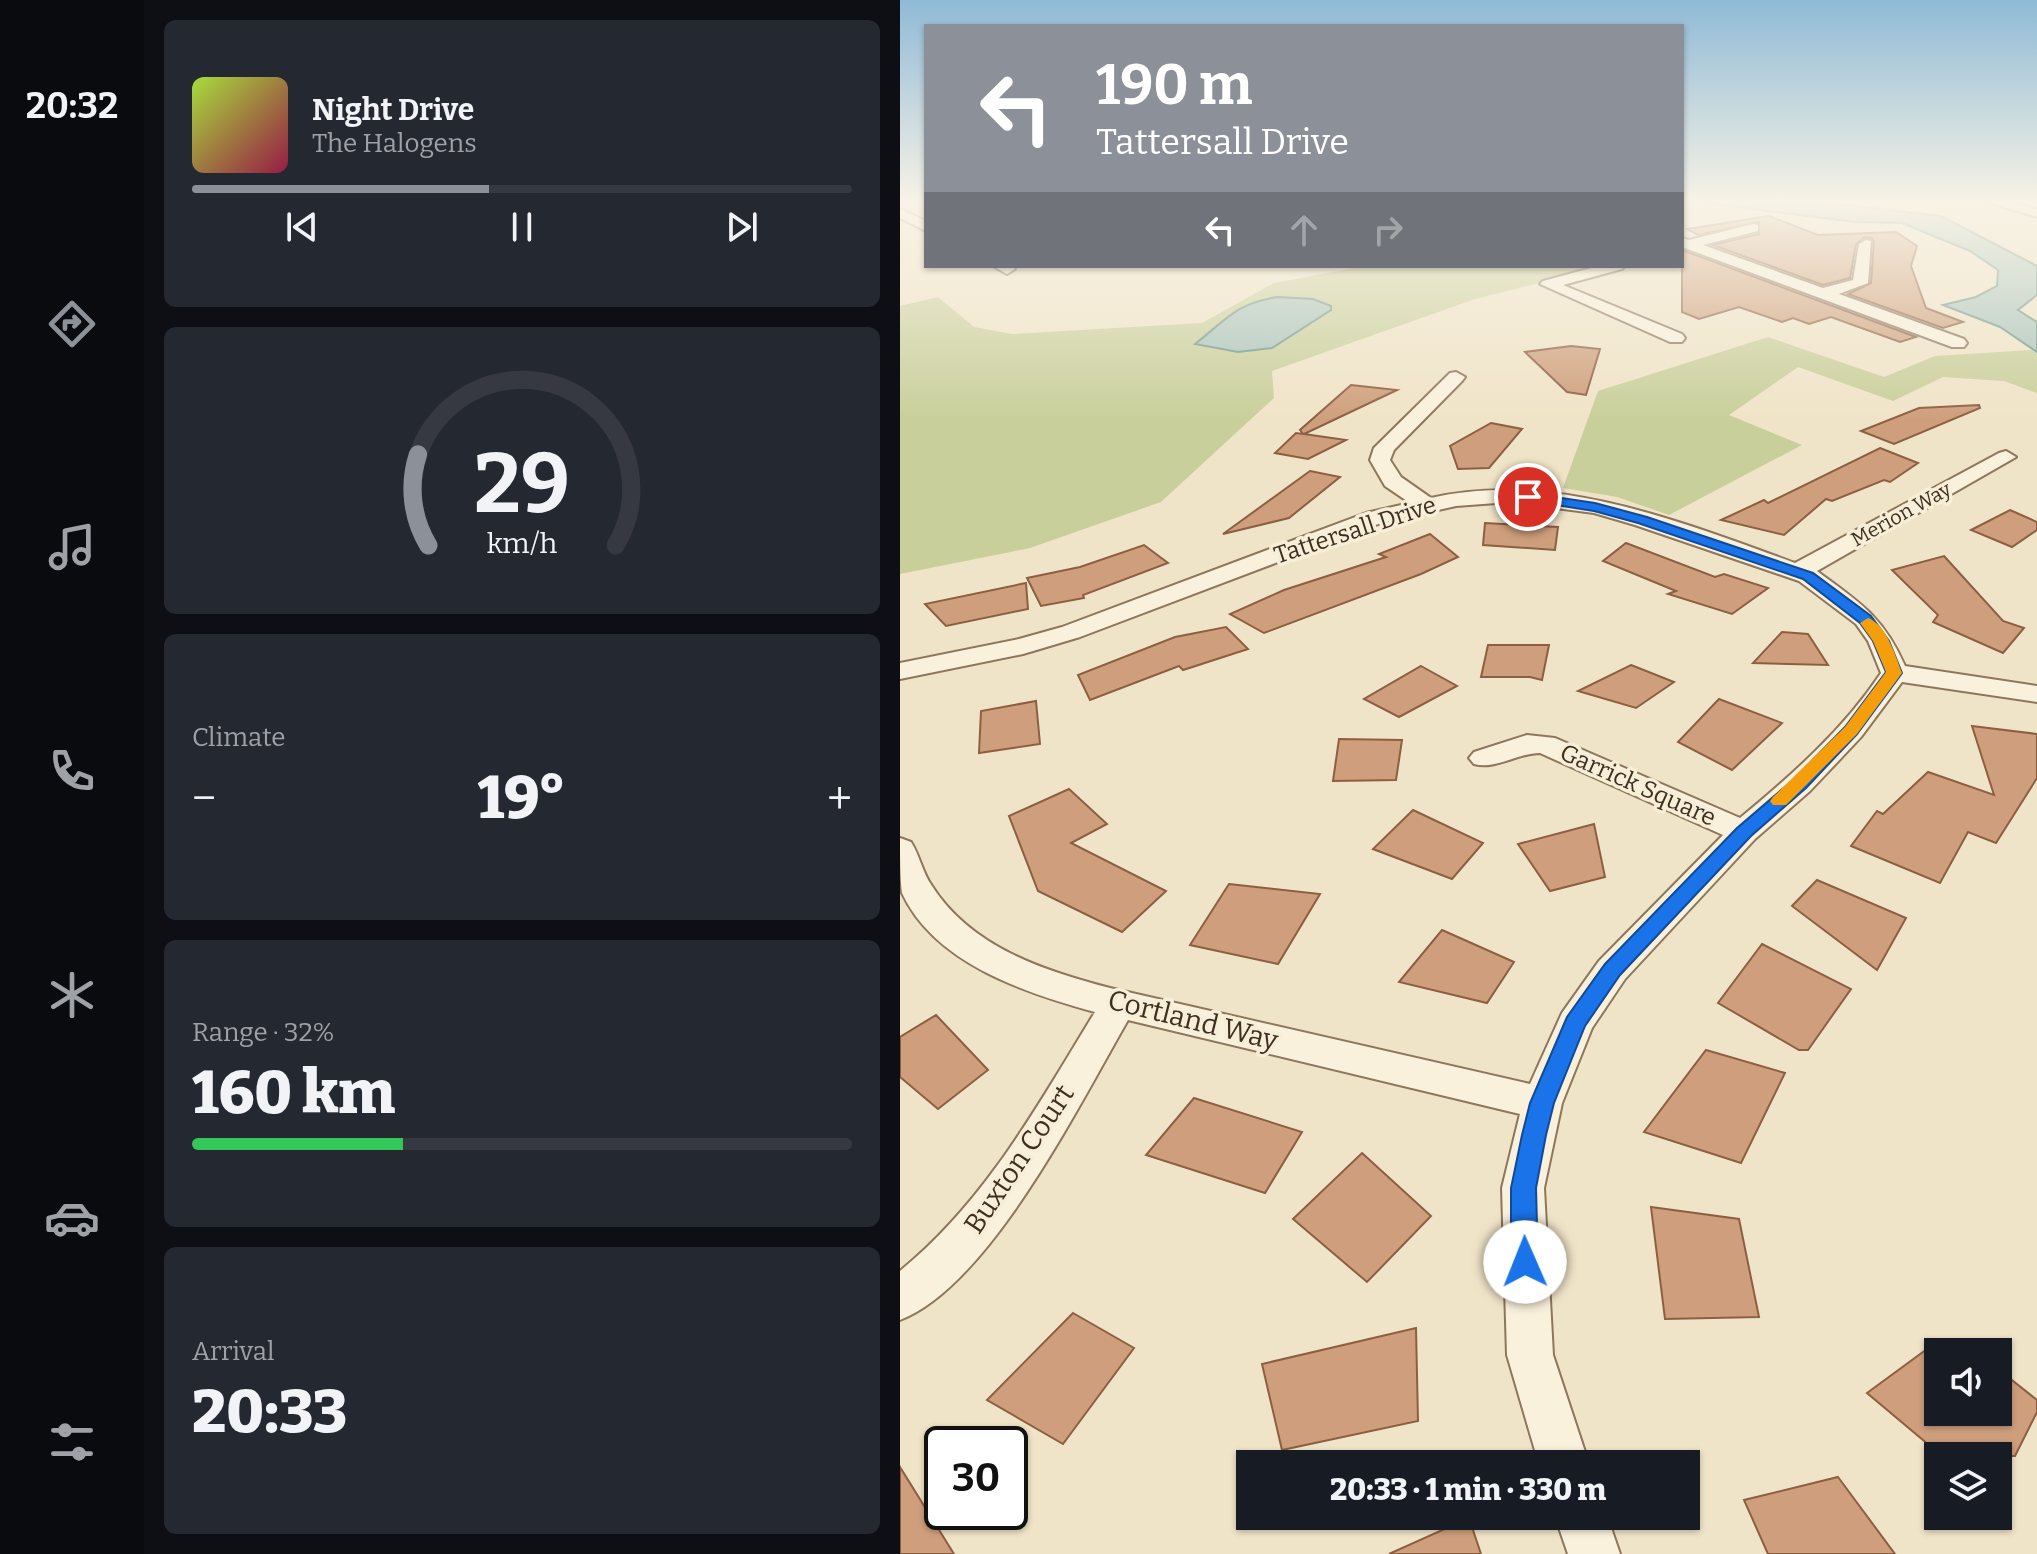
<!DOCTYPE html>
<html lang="en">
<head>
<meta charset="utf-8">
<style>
  :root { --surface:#171b24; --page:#242831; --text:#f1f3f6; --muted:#9ea1a6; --line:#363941; --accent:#8c9099 }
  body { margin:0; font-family:Bitter,serif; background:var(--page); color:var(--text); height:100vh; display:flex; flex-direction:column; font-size:30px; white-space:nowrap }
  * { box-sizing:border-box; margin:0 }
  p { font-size:26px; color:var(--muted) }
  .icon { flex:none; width:44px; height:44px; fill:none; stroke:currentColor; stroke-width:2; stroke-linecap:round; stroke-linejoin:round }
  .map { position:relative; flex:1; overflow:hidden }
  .details { display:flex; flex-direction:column; gap:20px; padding:20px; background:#0d0f14; width:756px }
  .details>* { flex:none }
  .top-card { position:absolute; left:24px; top:24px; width:760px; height:244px; border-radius:0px; box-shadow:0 2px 6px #0004; background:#8c9099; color:#fff; overflow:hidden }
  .controls { position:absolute; left:1024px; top:1338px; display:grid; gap:16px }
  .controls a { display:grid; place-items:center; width:88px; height:88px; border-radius:0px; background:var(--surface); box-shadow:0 2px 6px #0004; font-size:40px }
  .speed { position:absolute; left:24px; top:1426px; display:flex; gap:16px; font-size:40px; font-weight:700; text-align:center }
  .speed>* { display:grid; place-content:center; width:104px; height:104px; border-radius:50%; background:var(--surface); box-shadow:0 2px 6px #0004; line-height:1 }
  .speed .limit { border:4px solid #111; border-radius:12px; background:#fff; color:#111 }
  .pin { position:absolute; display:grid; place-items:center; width:68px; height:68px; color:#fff; margin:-34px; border:4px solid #fff; border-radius:50%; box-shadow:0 2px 8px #0007 }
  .me { position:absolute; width:88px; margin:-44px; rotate:359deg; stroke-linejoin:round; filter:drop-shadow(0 0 6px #0008) }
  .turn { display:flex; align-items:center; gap:28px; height:168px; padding:0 40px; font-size:36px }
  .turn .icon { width:104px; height:104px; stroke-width:2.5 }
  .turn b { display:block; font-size:56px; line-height:68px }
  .lanes { display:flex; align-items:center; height:76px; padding:0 40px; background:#0003; justify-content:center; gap:40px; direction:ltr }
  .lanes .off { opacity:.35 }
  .big { font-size:60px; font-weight:800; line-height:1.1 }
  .details .tile { flex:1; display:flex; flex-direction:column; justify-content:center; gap:12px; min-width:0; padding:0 28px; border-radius:12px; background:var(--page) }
  .details .dial { align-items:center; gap:0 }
  .dial svg { height:208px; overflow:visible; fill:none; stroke:var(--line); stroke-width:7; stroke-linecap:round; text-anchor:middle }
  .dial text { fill:var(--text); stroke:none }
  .song { display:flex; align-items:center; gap:24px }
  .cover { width:96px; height:96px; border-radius:12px; background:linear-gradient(135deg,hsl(80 70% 55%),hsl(340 70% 35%)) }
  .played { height:8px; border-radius:4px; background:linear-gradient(90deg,var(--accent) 45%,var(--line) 45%) }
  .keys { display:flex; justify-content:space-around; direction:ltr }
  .heat { display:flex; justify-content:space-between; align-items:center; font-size:44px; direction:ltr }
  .charge { height:12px; border-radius:6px; background:linear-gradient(90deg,#34c759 32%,var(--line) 0) }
  .trip { position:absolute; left:336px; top:1450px; width:464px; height:80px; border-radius:0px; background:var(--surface); box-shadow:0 2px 6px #0004; font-weight:800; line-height:80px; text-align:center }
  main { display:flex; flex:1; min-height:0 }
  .tabs { display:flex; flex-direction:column; width:144px; justify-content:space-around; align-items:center; background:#090b0e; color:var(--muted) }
  .tabs .icon { width:56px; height:56px }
  .tabs .selected { color:var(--accent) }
  .tabs b { font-size:36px; color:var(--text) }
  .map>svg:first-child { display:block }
  .green { fill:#c9cf9b }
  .water { fill:#a9c4bc; stroke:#6f938a; stroke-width:2 }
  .building { fill:#cf9f7d; stroke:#8d5f41; stroke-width:2 }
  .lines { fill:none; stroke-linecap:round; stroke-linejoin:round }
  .street-casing { stroke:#8d765c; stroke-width:4 }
  .street { fill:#faf1dc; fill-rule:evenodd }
  .route { fill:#1a73e8; stroke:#114b97; stroke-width:2 }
  .slow { fill:#f59e0b }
  .labels { text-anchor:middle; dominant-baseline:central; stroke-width:7; stroke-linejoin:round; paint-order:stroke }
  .far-street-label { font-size:20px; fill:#3d2e20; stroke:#f7eed8 }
  .street-label { font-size:24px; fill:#3d2e20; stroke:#f7eed8 }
  .near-street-label { font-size:28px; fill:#3d2e20; stroke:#f7eed8 }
</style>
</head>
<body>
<main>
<nav class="tabs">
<b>20:32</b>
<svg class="icon selected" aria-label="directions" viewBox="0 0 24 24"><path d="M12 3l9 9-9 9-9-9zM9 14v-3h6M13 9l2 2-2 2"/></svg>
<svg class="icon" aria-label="music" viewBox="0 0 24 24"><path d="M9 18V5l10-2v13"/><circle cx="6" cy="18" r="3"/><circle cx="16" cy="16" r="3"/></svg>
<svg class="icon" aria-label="phone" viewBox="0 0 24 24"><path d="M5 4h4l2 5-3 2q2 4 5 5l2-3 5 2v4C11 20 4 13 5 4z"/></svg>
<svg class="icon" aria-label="climate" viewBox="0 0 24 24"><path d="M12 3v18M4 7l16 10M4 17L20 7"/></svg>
<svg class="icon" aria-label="car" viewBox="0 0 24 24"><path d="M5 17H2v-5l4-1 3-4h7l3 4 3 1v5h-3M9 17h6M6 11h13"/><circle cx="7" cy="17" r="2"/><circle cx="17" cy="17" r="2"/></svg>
<svg class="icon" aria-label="filters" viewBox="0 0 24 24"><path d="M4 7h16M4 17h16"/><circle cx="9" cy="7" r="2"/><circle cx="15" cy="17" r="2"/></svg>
</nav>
<section class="details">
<div class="tile">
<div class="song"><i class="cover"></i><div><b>Night Drive</b><p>The Halogens</p></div></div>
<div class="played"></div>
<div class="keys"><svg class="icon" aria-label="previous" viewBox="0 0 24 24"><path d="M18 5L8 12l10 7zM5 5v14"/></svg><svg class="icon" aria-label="pause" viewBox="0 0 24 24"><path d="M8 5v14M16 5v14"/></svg><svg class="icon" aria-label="next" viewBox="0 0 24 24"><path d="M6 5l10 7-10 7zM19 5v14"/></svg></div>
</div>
<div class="tile dial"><svg viewBox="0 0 100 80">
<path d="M14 69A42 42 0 1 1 86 69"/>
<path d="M14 69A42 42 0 0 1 10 34" stroke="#8c9099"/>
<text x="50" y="56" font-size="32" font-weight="700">29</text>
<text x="50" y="72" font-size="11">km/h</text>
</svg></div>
<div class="tile"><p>Climate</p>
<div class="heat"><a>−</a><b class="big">19°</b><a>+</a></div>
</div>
<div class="tile"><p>Range · 32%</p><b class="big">160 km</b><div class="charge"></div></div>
<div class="tile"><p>Arrival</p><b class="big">20:33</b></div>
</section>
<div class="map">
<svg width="1137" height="1554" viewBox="0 0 1137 1554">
  <rect width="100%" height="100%" fill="#f0e4c8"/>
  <g class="green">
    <path d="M464,266H708L575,299L372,371L374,398L261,502L130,548L0,574V306L38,297L74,327L112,334L302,323L374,283Z"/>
    <path d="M868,337L984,377L1035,356L1130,350L1137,352V393L1104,381L1043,377L993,401L898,367L829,415L902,445L769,515L717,497L663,488L698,391Z"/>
  </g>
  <g class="water">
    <path d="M798,202H919L1041,216L1137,266V295L1118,310L1137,322V352L1100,327L1043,305L1076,297L1097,286L1098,270L1070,251L1002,223L955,222Z"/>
    <path d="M378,297L413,299L431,306V310L372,348L338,352L295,344C325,321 335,303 378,297Z"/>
  </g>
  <g class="building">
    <path d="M869,216L918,235L996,232L1017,246L1011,266L1026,308L1063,322L1043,328L948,294L971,283L974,241L972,238L965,237L956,244L950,278L923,285L813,245L859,234V222L798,235L787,229Z"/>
    <path d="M782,250L1016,337L1000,342L931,317L909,324L893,318L882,322L839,307L799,319L782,312Z"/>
    <path d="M671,346L700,349L686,395L667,392L625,352Z"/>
    <path d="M451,385L497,390L404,434L446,440L408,459L375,453L396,433L403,434L400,430Z"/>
    <path d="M1079,405L1080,408L994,444L961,431L1019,408Z"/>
    <path d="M591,423L622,429L589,468L558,469L550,446Z"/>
    <path d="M980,448L1018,463L990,482L984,480L932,501L926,499L884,535L821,520L864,500L868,503Z"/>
    <path d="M410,471L440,477L389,518L323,534Z"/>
    <path d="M1110,510L1137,522V530L1112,547L1071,530Z"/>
    <path d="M585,523L658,527L655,550L583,545Z"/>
    <path d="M530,534L558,557L521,574L364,633L330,614L384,590L486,557L479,554Z"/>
    <path d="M726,543L815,577L824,574L868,588L832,614L768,594L776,591L703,561Z"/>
    <path d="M244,545L268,563L183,595L184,598L141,606L127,578L180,567Z"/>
    <path d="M1044,556L1103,621L1124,628L1103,653L1033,622L1038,615L992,570Z"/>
    <path d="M126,583L128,609L46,626L25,604Z"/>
    <path d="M326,627L348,649L283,670L279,666L190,700L178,675L275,637Z"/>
    <path d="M882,632L908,634L928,665L853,663Z"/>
    <path d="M588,645H649L642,680L630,677H581Z"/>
    <path d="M731,665L774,682L736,708L678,691Z"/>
    <path d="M521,666L557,686L499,717L464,699Z"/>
    <path d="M819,699L882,723L832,770L778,742Z"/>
    <path d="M136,701L140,744L79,753L81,711Z"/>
    <path d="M1072,726L1137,734V778L1096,843L1068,832L1040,883L951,846L977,811L983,814L1028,772L1094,795Z"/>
    <path d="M439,739L502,740L496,780L433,781Z"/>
    <path d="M169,789L207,824L171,843L266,891L222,932L138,891L109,816Z"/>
    <path d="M513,810L583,843L552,879L473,849Z"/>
    <path d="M694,824L705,877L650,891L618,844Z"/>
    <path d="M917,880L1006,918L977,970L892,906Z"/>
    <path d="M329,884L420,894L378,964L290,945Z"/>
    <path d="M542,930L614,962L587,1003L499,982Z"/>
    <path d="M862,944L951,989L908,1050H899L818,1003Z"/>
    <path d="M36,1015L88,1070L38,1109L0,1077V1037Z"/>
    <path d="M806,1050L885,1073L841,1163L744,1132Z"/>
    <path d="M294,1098L402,1132L365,1193L246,1155Z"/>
    <path d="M462,1153L531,1216L467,1282L393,1219Z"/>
    <path d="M751,1207L839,1219L859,1317L765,1319Z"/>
    <path d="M173,1313L234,1348L163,1444L87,1400Z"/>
    <path d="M516,1328L518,1421L382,1450L362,1364Z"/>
    <path d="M1038,1341V1412H1098V1369L1137,1400V1412L1115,1456H1042L967,1393Z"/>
    <path d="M0,1467L54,1554H0Z"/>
    <path d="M938,1477L995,1554H868L844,1500Z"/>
    <path d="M569,1518L581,1554H489Z"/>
  </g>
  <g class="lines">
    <g class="street-casing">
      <g id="street">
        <path d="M1086,202H1109L1137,209V217Z"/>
        <path d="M0,209L26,221V231L0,218Z"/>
        <path d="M853,224L858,225V231L803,245L923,288L953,280L959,244L966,240L971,241L968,283L939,294L1064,339L1067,343L1064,347H1052L782,247V238L789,240Z"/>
        <path d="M93,266H112L115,269L107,274Z"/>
        <path d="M699,266H725L722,269L663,285L782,334L785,338L782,342H770L640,284L643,281Z"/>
        <path d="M556,372L565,377L562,381L494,450L490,460L501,477L531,498C653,470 782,522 895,563L1099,453L1106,451L1116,457L917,571C959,602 983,616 1005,666L1137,686V702L1002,682L961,737L910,791L855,839L725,979L692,1028L662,1103L644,1188L653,1355L689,1464H639L607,1355L602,1188L620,1114L228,1020C180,1103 90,1285 0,1320V1271C86,1201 138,1105 195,1012C126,993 35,964 2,893C0,879 0,854 0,838L11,842C20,856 22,872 32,886C71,947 144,971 210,988L630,1084L662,1013L699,961L823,835L640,753C617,753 596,770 574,764L569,758L574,752L627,735L655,738L840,818C892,775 943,730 981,673L968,641L956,624L899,581L735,525L694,513L610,502L556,506L481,523L180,637L123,654L0,679V663L119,639L162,627L466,513L510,503L485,486L470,460L474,448L550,373Z"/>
        <path d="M655,1516H707L720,1554H668Z"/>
      </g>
    </g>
    <use href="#street" class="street"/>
  </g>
  <linearGradient id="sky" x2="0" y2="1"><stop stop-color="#8fbad6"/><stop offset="0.48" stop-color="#f8f3e6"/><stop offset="1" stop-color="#f8f3e6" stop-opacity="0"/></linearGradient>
  <rect width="1137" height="420" fill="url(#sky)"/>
  <path class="route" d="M628,493L695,503L747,517L913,573L971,616L989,641L1002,673L957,734L906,788L851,836L720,975L685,1026L654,1103L646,1135L636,1188L638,1262L634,1271L625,1274L615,1271L611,1262V1188L622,1135L630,1103L667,1017L705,964L837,828L893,780L945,727L986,672L973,641L960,623L903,579L738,523L694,511L624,500V494Z"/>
  <path class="slow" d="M968,618C987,625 995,655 1002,673L957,734L886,805H873L870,801L873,797L945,727L986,672L973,641L960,623Z"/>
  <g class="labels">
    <g class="far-street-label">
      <text transform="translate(1001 514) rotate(-29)">Merion Way</text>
    </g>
    <g class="street-label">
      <text transform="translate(455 530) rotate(-18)">Tattersall Drive</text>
      <text transform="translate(738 785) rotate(24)">Garrick Square</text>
    </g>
    <g class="near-street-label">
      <text transform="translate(293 1020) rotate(14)">Cortland Way</text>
      <text transform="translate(119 1159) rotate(-56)">Buxton Court</text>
    </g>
  </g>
</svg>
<div class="controls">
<a><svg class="icon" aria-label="sound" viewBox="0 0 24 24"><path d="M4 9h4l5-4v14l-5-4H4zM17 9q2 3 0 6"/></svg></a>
<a><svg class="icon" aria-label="layers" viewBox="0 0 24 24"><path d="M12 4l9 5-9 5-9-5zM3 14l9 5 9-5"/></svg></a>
</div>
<div class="speed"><div class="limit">30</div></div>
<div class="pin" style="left:628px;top:497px;background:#d93025"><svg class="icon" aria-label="arrive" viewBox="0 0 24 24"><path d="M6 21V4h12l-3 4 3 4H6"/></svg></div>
<svg class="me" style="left:625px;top:1262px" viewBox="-20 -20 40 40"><circle r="19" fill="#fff"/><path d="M0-13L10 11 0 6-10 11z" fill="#1a73e8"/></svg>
<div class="trip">20:33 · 1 min · 330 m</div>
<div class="top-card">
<div class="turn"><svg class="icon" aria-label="left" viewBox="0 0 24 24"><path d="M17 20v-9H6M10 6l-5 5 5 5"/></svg><div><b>190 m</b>Tattersall Drive</div></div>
<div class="lanes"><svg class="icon" aria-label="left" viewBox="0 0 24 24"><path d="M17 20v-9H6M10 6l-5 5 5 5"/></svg><svg class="icon off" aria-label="ahead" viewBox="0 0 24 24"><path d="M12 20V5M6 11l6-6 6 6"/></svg><svg class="icon off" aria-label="right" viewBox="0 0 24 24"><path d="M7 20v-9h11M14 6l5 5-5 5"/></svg></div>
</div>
</div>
</main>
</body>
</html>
